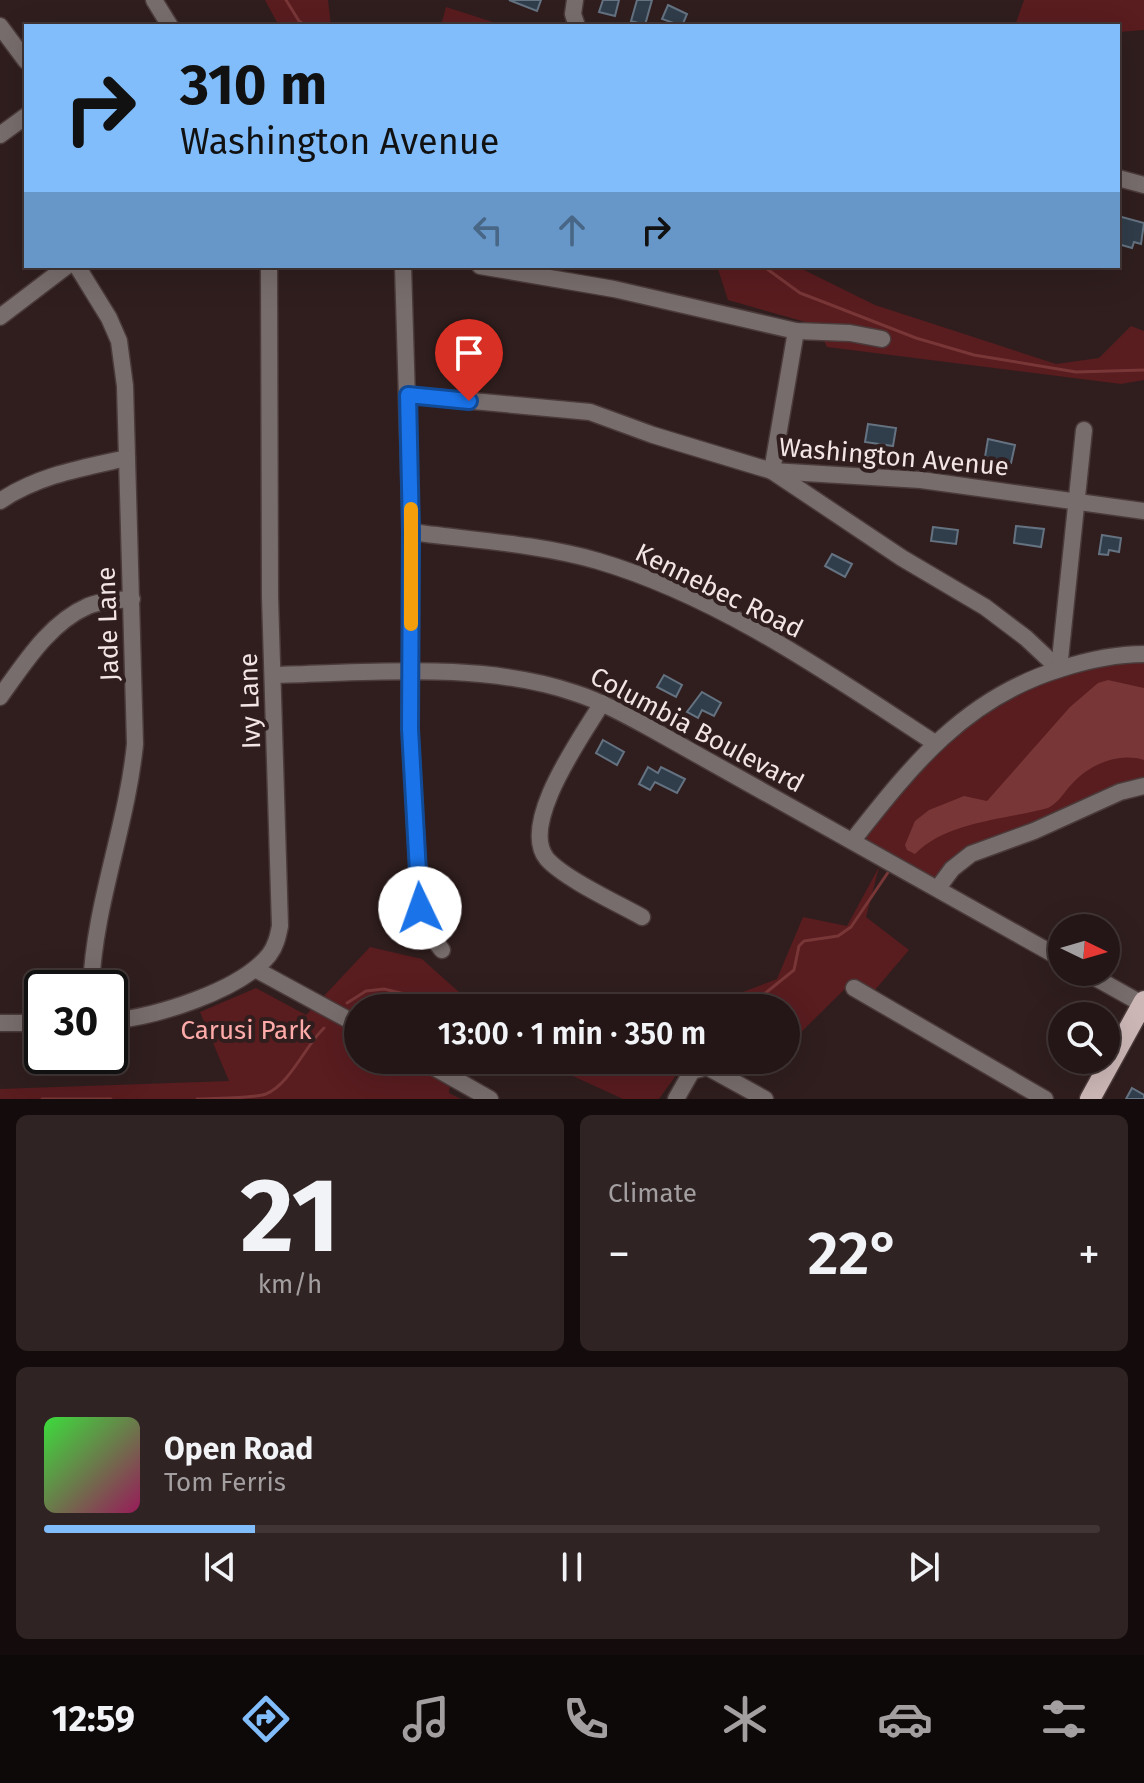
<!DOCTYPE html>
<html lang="en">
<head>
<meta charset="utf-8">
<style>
  :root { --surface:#241616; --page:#302323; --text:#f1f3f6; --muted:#a39fa1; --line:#413535; --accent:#81bdfa }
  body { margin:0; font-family:"Fira Sans",sans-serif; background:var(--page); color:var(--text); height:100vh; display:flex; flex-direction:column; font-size:30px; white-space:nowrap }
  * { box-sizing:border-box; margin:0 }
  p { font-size:26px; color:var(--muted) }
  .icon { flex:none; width:44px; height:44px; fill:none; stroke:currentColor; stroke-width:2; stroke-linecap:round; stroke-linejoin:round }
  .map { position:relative; height:1099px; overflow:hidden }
  .details { display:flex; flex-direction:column; gap:16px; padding:16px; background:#140c0c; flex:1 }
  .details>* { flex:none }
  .guide { position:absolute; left:24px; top:24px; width:1096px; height:244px; border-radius:0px; box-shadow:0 8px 32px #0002,0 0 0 2px var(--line); background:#81bdfa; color:#111; overflow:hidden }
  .needle { width:52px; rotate:95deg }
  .controls { position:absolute; left:1048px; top:914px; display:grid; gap:16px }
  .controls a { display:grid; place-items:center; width:72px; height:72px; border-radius:50%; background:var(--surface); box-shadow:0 8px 32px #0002,0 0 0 2px var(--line); font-size:40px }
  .speed { position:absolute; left:24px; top:970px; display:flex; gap:16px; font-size:40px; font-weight:700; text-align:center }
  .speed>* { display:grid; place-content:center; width:104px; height:104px; border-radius:50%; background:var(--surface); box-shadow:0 8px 32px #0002,0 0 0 2px var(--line); line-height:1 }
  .speed .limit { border:4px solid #111; border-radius:12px; background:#fff; color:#111 }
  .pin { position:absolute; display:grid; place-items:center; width:68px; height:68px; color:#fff; margin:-82px -34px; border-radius:50% 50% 50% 0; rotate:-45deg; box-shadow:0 0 8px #0007 }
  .pin .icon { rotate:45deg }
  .me { position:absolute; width:88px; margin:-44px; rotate:357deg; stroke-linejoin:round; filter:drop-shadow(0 0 6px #0008) }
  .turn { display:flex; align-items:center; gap:28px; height:168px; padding:0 24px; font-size:36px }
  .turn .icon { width:104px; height:104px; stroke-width:2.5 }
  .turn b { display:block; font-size:56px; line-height:68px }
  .lanes { display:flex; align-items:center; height:76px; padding:0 24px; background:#0003; justify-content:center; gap:40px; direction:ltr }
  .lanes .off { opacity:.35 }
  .big { font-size:60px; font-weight:600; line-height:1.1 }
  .details .widget { flex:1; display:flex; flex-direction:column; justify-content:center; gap:12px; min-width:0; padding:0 28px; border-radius:12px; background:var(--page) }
  .details .dial { align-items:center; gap:0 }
  .dial b { font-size:104px; line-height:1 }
  .song { display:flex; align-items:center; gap:24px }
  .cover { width:96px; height:96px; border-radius:12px; background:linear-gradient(135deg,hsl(120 70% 55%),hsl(330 70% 35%)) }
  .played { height:8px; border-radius:4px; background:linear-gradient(90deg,var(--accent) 20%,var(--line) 20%) }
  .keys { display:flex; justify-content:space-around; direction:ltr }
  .heat { display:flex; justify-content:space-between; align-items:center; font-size:44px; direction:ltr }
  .details .tiles { flex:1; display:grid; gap:16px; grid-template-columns:1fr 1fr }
  .widget:last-child { grid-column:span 2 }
  .trip { position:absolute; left:344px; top:994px; width:456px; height:80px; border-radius:40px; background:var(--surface); box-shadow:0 8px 32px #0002,0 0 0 2px var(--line); font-weight:600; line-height:80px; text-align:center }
  .menu { display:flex; height:128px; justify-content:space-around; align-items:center; background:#0e0909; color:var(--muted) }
  .menu .icon { width:56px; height:56px }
  .menu .current { color:var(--accent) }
  .menu b { font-size:36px; color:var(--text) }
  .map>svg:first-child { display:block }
  .green { fill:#591c1f }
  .water { fill:#783637 }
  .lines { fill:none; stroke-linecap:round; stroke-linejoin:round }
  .stream { stroke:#783637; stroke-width:3 }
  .building { fill:#303d4a; stroke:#647281; stroke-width:2 }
  .minor-casing { stroke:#4b3a3a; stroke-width:19 }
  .major-casing { stroke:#4b3a3a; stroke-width:23 }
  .minor { stroke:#776d6c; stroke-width:16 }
  .major { stroke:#ccb7b6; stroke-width:20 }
  .route-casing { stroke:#114b97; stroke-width:20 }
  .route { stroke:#1a73e8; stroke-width:14 }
  .slow { stroke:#f59e0b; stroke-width:14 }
  .labels { text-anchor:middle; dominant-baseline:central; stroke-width:8; stroke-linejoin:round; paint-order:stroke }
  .street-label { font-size:26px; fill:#f3e5e5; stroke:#301e1e }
  .park-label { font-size:26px; fill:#feaba9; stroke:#301e1e }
</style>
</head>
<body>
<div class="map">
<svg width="1144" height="1099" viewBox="0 0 1144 1099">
  <rect width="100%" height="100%" fill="#301e1e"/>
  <g class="green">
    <path d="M265,0H328L331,26H279Z"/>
    <path d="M1024,0H1144V30L1118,32V26H1015Z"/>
    <path d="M446,7L499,24L441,26Z"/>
    <path d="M717,266H796L875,305L1056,364L1099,358L1131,326L1144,331V380L1121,384L827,347L816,325L728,300Z"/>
    <path d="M1144,656V789L975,848L936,880L855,834L934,745L1069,666Z"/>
    <path d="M879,867L866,917L909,950L875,990L855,979L786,1047V1008H701L777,979L803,917L847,926Z"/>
    <path d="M370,947L422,959L460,993L554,1008H358V1060H453L449,1093L461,1099H0V1089L229,1081L200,1012L256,988L306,1015Z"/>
    <path d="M636,993L684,1008H564Z"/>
    <path d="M538,1060H687L659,1099H623Z"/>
  </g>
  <path class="water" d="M1108,680L1144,688V760C1117,752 1088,765 1070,786C1062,795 1059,802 1048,808C1004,820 947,821 915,854L907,850L905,845L915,821L929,810L964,796L987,801L1070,707L1098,683Z"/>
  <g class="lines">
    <g class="stream">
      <path d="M286,0L299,21L306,26"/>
      <path d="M763,266L800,293L821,301L916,338L974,355L1076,372L1144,370"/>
      <path d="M347,1003L366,991L384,989L409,995L469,998L501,1008"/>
      <path d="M711,1008L729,997L763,995L794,970L799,946L804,941L838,936L851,927L889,871"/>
      <path d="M42,1099H111"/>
      <path d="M197,1099C215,1098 250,1099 266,1094C290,1084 305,1046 324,1028"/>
    </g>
  </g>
  <g class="building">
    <path d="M509,0H541L537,11Z"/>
    <path d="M603,0H619L615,16L599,12Z"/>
    <path d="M637,0H652L645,25L631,21Z"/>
    <path d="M668,5L687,14L682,26L662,19Z"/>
    <path d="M1118,216L1144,223L1141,244L1134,242L1132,248L1118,244Z"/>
    <path d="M868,424L896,428L893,446L865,442Z"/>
    <path d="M988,439L1015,445L1011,463L985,457Z"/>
    <path d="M1016,526L1044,529L1041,547L1014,543Z"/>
    <path d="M933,527L958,530L956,544L931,541Z"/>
    <path d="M1102,535L1121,538L1119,552L1109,550L1108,555L1099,554Z"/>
    <path d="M832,554L852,564L845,577L825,566Z"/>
    <path d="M664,675L682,685L676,697L657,687Z"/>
    <path d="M702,692L721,703L714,716L702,710L698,718L687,712Z"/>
    <path d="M603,740L624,752L617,765L596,753Z"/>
    <path d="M648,767L658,773L661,767L685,779L677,793L655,782L650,790L639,784Z"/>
    <path d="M1132,1088L1144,1095V1099H1126Z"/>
  </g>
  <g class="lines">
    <g class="minor-casing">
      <g id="minor">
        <path d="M154,0L170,26"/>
        <path d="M575,0L573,14L577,26"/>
        <path d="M0,26L26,61"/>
        <path d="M0,135L26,116"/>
        <path d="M1118,178L1144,185"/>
        <path d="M77,266L109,318L119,341L125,386L135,744C127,826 94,905 91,988"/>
        <path d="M403,266L411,532L410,729L420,908L424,927L442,950"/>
        <path d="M480,266L614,289L796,331L850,333L882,339"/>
        <path d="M0,317L67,266"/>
        <path d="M796,331L772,471L902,558L985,607L1026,638L1059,669"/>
        <path d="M408,395L590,412L653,435L772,471L921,480L1144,511"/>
        <path d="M0,501C39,475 82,468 127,458"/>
        <path d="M411,532C472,540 540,544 598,561C720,597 829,674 935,743"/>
        <path d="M1059,669L1084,430"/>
        <path d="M273,675C370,673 482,661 575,693C600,701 624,714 648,727L1062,959"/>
        <path d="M0,697C24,664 49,623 88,606C101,601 117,600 132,599"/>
        <path d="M602,703C583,735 518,824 547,859C565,879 617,903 642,917"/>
        <path d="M853,840C912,765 965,698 1060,669C1088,660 1115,654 1144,654"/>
        <path d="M938,888L952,869L971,854L1034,831L1120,792L1144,786"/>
        <path d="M255,969L358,1025"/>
        <path d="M1085,972L1144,1005"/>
        <path d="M854,988L1045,1099"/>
        <path d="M110,1021C155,1017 240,991 269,955C276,946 278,936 280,926L270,597L269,266"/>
        <path d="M0,1023H42"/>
        <path d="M421,1060L490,1099"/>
        <path d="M676,1099L692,1071L707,1067L765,1099"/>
      </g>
    </g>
    <g class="major-casing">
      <path id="major" d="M1090,1099L1144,1001"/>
    </g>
    <use href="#minor" class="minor"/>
    <use href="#major" class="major"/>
  </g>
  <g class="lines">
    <g class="route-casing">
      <path id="route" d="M420,908L410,729L411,532L408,395L469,401"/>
    </g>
    <use href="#route" class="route"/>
    <path class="slow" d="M411,509V624"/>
  </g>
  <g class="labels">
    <g class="street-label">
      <text transform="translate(894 457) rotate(5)">Washington Avenue</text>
      <text transform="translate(719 591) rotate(26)">Kennebec Road</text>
      <text transform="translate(108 624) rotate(-92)">Jade Lane</text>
      <text transform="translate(250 701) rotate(-92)">Ivy Lane</text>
      <text transform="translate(697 730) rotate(28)">Columbia Boulevard</text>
    </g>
    <g class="park-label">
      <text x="246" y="1030">Carusi Park</text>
    </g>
  </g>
</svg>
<div class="controls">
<a><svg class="needle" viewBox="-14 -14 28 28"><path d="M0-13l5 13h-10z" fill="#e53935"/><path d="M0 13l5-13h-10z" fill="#a39fa1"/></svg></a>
<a><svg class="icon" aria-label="search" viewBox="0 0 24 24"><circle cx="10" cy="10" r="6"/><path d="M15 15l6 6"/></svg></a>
</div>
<div class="speed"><div class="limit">30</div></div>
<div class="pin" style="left:469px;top:401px;background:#d93025"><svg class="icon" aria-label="arrive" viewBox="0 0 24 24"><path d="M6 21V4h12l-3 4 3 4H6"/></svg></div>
<svg class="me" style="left:420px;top:908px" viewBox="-20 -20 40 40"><circle r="19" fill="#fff"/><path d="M0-13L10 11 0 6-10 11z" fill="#1a73e8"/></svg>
<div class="trip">13:00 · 1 min · 350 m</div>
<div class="guide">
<div class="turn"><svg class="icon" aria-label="right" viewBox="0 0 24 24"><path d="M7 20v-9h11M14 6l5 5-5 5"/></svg><div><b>310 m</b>Washington Avenue</div></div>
<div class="lanes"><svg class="icon off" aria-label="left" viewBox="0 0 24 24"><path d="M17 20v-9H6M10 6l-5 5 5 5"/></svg><svg class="icon off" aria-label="ahead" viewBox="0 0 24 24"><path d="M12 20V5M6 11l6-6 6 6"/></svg><svg class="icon" aria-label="right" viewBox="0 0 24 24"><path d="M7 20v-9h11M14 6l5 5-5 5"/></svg></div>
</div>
</div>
<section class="details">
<div class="tiles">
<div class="widget dial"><b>21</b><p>km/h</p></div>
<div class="widget"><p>Climate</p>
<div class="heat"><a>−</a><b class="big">22°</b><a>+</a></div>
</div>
<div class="widget">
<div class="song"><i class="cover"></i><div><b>Open Road</b><p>Tom Ferris</p></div></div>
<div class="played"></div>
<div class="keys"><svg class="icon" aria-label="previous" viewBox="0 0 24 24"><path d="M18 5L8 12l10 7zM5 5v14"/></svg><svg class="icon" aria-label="pause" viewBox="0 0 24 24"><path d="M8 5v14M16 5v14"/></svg><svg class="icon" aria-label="next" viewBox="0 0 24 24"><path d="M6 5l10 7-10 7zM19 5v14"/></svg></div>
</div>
</div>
</section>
<nav class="menu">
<b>12:59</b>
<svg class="icon current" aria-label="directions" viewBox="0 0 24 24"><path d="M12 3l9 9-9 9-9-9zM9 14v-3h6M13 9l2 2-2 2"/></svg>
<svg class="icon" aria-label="music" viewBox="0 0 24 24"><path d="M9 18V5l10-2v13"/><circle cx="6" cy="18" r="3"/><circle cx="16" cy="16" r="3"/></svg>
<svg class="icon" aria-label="phone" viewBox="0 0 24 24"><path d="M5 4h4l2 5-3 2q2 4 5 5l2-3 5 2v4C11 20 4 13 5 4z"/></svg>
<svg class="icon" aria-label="climate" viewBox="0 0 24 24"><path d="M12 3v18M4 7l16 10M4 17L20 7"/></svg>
<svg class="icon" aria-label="car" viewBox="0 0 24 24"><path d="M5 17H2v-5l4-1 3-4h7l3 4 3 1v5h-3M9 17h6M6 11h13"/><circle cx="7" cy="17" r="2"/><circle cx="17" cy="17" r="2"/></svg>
<svg class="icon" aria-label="filters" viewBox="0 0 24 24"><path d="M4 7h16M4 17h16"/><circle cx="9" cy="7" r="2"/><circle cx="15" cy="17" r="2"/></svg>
</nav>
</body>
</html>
